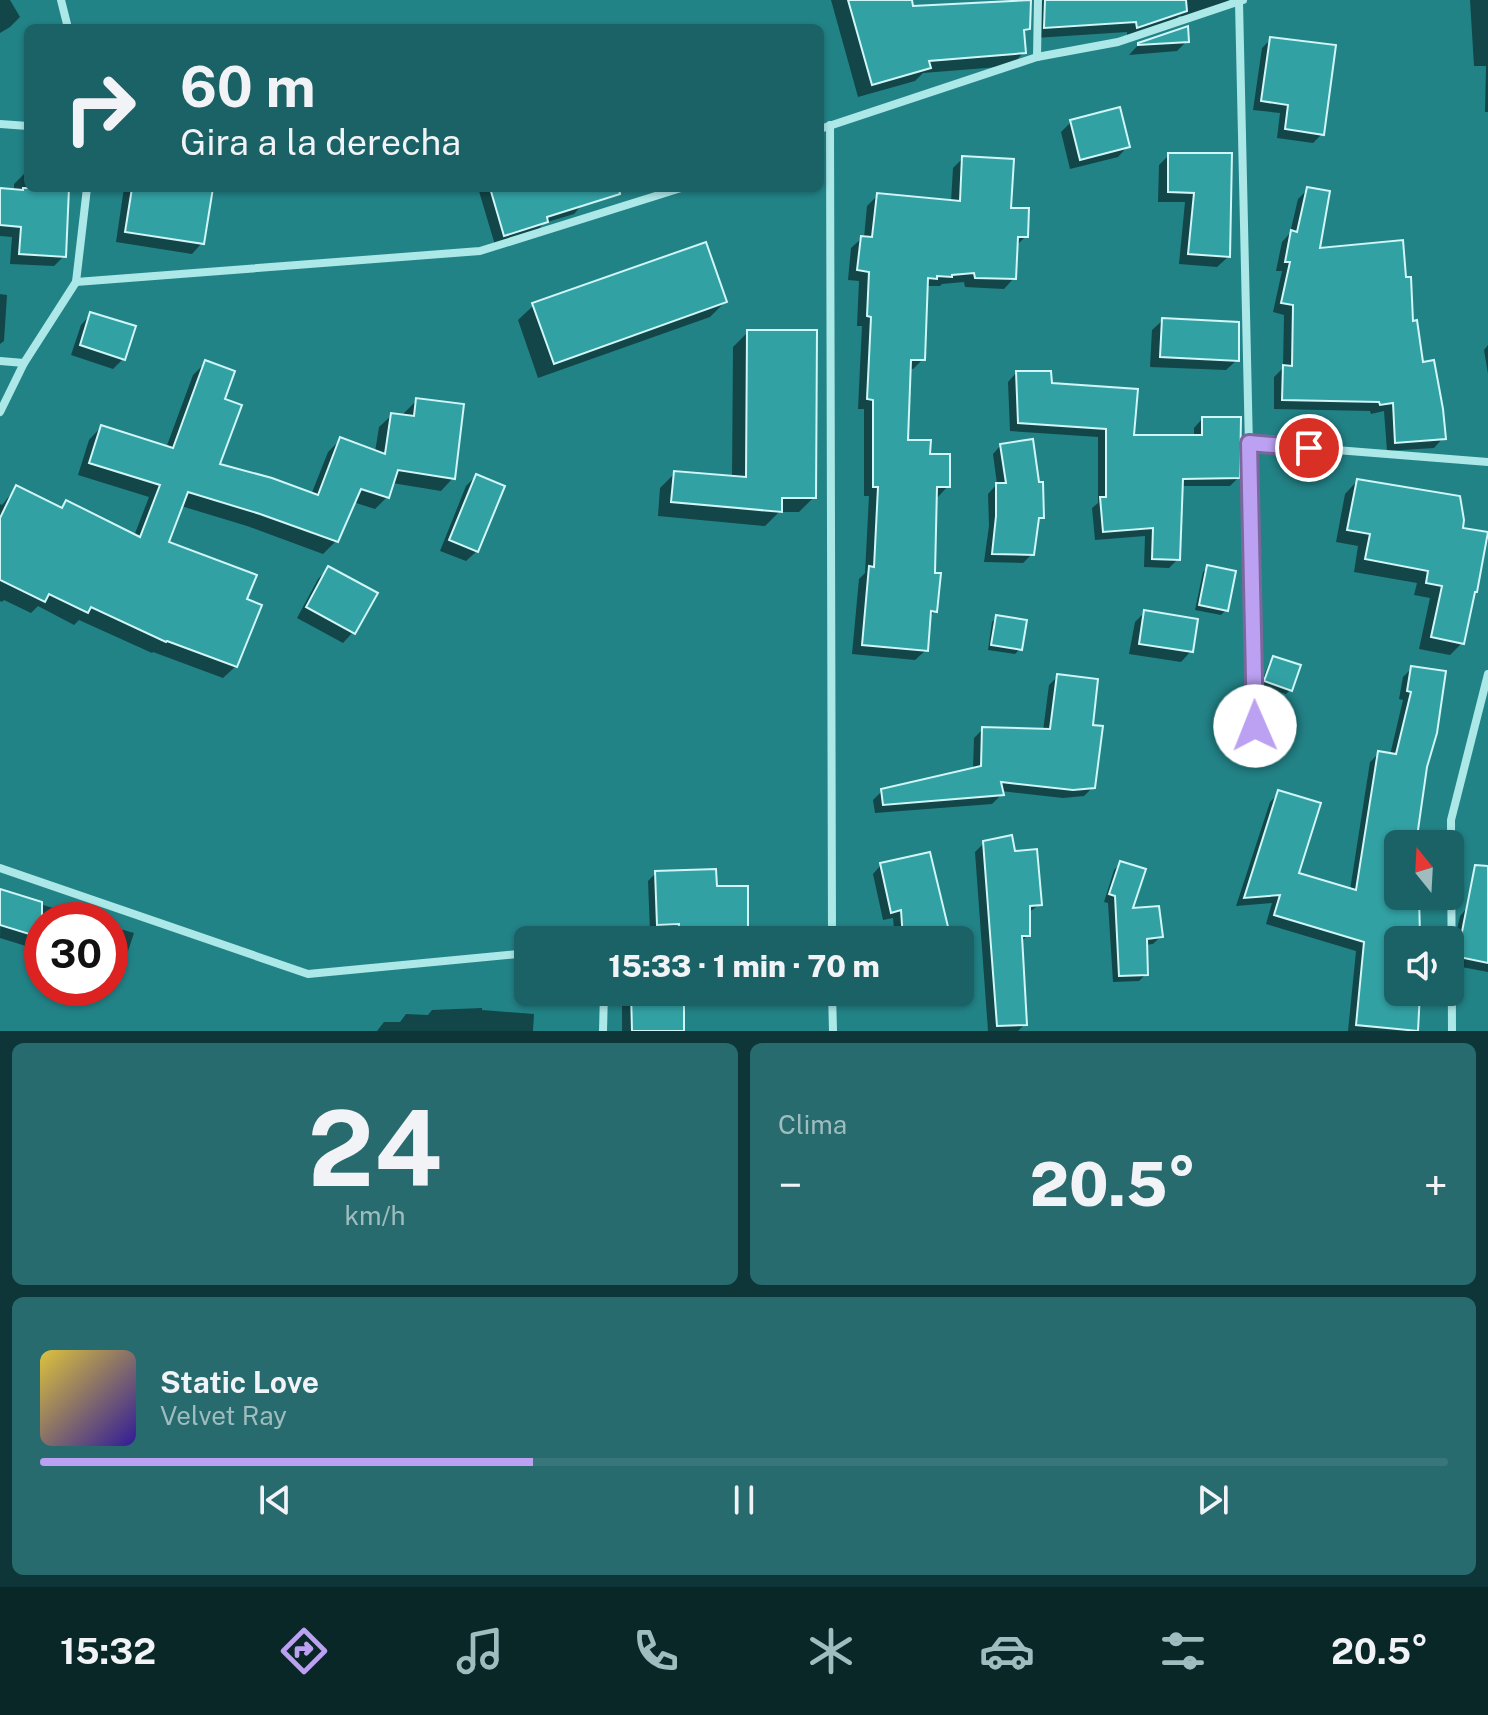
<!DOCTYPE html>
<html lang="es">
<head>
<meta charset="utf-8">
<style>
  :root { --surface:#1a6265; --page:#276b6e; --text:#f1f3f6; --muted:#9fbcbf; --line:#387679; --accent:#bca0f2 }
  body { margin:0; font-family:"Public Sans",sans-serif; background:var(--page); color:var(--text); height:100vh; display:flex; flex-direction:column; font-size:30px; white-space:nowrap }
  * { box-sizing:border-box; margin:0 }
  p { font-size:26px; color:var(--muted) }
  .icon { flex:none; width:44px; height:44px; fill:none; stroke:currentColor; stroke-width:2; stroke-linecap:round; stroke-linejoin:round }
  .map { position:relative; height:1031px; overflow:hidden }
  .panel { display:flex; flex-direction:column; gap:12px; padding:12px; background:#0e3638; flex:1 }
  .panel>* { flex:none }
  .banner { position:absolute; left:24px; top:24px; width:800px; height:168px; border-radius:12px; box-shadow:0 2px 6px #0004; background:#1a6265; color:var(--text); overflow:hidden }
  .needle { width:52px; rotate:342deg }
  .buttons { position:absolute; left:1384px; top:830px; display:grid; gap:16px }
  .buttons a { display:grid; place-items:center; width:80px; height:80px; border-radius:12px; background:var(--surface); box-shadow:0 2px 6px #0004; font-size:40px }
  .speed { position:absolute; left:24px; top:902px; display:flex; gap:16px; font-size:40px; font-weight:700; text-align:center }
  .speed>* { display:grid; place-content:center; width:104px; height:104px; border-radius:50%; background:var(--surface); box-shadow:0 2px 6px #0004; line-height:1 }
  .speed .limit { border:12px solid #d22; background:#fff; color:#111 }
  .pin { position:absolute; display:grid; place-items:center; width:68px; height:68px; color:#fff; margin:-34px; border:4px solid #fff; border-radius:50%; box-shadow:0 2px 8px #0007 }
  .me { position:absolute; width:88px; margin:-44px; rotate:359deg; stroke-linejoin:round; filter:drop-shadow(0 0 6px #0008) }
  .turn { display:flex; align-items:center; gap:28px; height:168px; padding:0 24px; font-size:36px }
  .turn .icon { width:104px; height:104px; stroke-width:2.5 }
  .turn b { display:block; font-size:56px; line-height:68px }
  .big { font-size:60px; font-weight:800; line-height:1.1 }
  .panel .card { flex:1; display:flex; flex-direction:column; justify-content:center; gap:12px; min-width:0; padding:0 28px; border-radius:12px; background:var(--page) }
  .panel .dial { align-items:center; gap:0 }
  .dial b { font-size:104px; line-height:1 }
  .song { display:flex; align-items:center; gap:24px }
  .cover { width:96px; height:96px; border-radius:12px; background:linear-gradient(135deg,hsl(50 70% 55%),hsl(250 70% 35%)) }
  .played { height:8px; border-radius:4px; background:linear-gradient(90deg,var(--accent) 35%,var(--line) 35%) }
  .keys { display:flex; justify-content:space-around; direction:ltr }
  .heat { display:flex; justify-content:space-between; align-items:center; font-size:44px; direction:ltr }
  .panel .tiles { flex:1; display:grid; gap:12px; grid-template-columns:1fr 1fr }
  .card:last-child { grid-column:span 2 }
  .trip { position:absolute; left:514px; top:926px; width:460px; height:80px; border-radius:12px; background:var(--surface); box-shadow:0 2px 6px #0004; font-weight:800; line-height:80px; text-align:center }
  .dock { display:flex; height:128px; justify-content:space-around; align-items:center; background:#0a2728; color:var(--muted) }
  .dock .icon { width:56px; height:56px }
  .dock .selected { color:var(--accent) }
  .dock b { font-size:36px; color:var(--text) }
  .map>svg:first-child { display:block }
  .shadow { fill:#0007 }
  .building { fill:#32a1a4; stroke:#d1f6f7; stroke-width:2 }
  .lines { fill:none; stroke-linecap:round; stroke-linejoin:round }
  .minor { stroke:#ade8e9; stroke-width:8 }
  .route-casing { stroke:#7a689d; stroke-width:20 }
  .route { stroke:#bca0f2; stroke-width:14 }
</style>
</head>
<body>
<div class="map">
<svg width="1488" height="1031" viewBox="0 0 1488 1031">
  <rect width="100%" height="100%" fill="#228387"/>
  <g class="shadow">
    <path d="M0,0H10L20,17L10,27L0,33Z"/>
    <path d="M831,0H910L912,8L1030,0L1028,28L1023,34L1024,52L1011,66L923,73L915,81L858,97Z"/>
    <path d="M1043,0H1229L1224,4L1190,16H1179L1174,21L1127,37V32L1035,38L1034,9Z"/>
    <path d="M1470,0H1488V112H1485L1486,66H1474Z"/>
    <path d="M1271,39L1322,134L1313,143L1277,138L1280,113L1253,110L1262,48Z"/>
    <path d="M1187,41L1177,51L1129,55L1139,44Z"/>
    <path d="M1071,122L1128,146L1118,157L1070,169L1061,132Z"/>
    <path d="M1169,155H1230L1228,257L1217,267L1179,264L1185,202H1158L1159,165Z"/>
    <path d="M963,158L1009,210L1026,236L1016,246L1014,278L1004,289L965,287L964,282L942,284L940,286H928L923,359L913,369H909L906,442L928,456L948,486L938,497H935L932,575L935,611L929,618L926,650L915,660L852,654L859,579L865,573L869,496H864V409H858L862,326H857L859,281L848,280L851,248L862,238H864L867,206L878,195L951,202L953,168Z"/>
    <path d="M24,174H28V188H67L64,256L54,266L10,264L12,237L0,236V190L14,191V184Z"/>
    <path d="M124,188H211L202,243L192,254L116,242Z"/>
    <path d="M478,188H622L615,195L582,205L574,214L544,223L536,232L495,245Z"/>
    <path d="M1308,189L1317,250L1404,279L1411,323L1421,364L1443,438L1434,448L1387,451L1384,411L1371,414L1370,411L1274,409V377L1283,368L1284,315L1273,312L1282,271H1276L1282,242L1290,233L1298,199Z"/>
    <path d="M0,294L7,295L4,341L0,344Z"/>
    <path d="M725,302L710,317L538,378L518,320L534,305Z"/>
    <path d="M91,314L124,358L113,369L71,355L81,325Z"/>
    <path d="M1163,320L1237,360L1226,370L1150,367L1152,330Z"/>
    <path d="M748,332L814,497L799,512H779L765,526L658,516L660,488L675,473L732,478L733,347Z"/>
    <path d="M1488,345V374L1484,350Z"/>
    <path d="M205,363L223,401L218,465L311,495L328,452L340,440L375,452L379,427L392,415L404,417V413L417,400L453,478L441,491L392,483L387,497L375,509L353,502L336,541L323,554L247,526L181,506L167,543L244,600L236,666L223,678L153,652L152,653L79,620L74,625L38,606L31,613L4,600L2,602L0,601V504L2,505L16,488L60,509L67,502L134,536L149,497L78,475L89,440L101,427L166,448L193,375Z"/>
    <path d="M1016,373L1050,385L1132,437H1194V428L1202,419L1238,478L1230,486H1181L1178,559L1169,568L1144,567L1145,536L1095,540L1092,508L1098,503V437L1010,431L1008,382Z"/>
    <path d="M1001,445L1042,517L1036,523L1032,554L1023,563L984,562L989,526L988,494L997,484L993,454Z"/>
    <path d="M476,476L477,551L466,561L440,551L466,486Z"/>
    <path d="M1357,481L1461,529L1472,594L1462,643L1450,655L1419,649L1430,598L1414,595L1417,583L1354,572L1358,546L1336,542L1345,494Z"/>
    <path d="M1208,567L1226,610L1221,615L1195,610L1203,572Z"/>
    <path d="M328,569L353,632L343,643L297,618L318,579Z"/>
    <path d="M1145,612L1191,651L1181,662L1129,654L1135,622Z"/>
    <path d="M997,617L1020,649L1015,654L988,650L992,622Z"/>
    <path d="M1273,658L1290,690L1286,694L1260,686L1269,663Z"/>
    <path d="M1412,668L1425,767L1414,844H1398V896H1417L1418,940H1398V992H1418L1416,1031H1348L1356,951L1266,924L1272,903L1236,906L1270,802L1279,793L1296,875L1350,890L1370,762L1379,753L1390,755L1403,700L1399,699L1403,677Z"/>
    <path d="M1058,676L1091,727L1093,787L1084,796L1063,798L1001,791V795L992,804L875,813L873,800L882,791L973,770L974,738L983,729L1043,731L1049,685Z"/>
    <path d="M984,843L1013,853L1040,904L1028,913V935L1020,943L1025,1024L1018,1031H988L975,852Z"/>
    <path d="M1121,863L1131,911L1160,937L1153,944L1145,945L1146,974L1139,981L1113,982L1108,903L1104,902L1114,870Z"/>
    <path d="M881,865L947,935L942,940H895L893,918L883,920L873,874Z"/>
    <path d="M656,873L715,888L747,940H672V931L650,932L648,881Z"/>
    <path d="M1488,884V972L1451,965V956L1460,916Z"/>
    <path d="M1,892L92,920H42V951L0,938Z"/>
    <path d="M110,926L134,933L124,963L114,974L110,972Z"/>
    <path d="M632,994L682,1031H622V1005Z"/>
    <path d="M482,1008V1010L534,1014L533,1031H377L384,1022H400L406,1014L428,1015L432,1010Z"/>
  </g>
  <g class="building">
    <path d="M848,0H912L913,6L1031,0L1030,29L1024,30L1026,53L929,61L931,68L872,85Z"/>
    <path d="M1045,0H1186L1187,11L1137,28L1136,22L1044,28Z"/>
    <path d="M1188,26L1189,42L1138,45V43Z"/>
    <path d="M1270,37L1336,45L1324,135L1285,129L1288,105L1261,101Z"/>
    <path d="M1120,107L1130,147L1080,160L1070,120Z"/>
    <path d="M1168,153H1232L1230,257L1188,254L1194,193L1168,192Z"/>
    <path d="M962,156L1014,159L1011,208H1029L1028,237H1018L1016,279L975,278L974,273L952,275V277L937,276V279L928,278L925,360H911L908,440H931L930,454H950V487H937L935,573H941L937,612L931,611L928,651L862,645L869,566L874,567L878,487H873V400L867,399L871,317L867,316L869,272L857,270L861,236L872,237L877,193L960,201Z"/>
    <path d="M1307,187L1330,191L1320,248L1403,240L1406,277H1411L1413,321L1417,320L1423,362L1434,360L1443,409L1446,439L1395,443L1393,403L1380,405L1379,402L1282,400L1283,365L1292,366L1293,305L1281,303L1290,262H1285L1291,230L1297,232Z"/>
    <path d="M0,188L23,190V188H69L66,257L19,254L21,227L0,225Z"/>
    <path d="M132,188H213L204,244L125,232Z"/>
    <path d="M490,188H619L620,194L547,217L548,222L504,236Z"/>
    <path d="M706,242L727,302L554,364L532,303Z"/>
    <path d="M90,312L136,326L125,360L80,345Z"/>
    <path d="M1162,318L1239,322V361L1160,357Z"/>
    <path d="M747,330H817L816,498H782V512L671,502L674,471L746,477Z"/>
    <path d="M205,360L235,371L225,399L242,405L220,464L272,478L318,495L340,437L385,454L391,413L414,416L416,398L464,404L455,479L398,470L389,498L361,489L338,542L260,514L188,492L169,542L257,575L247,599L262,605L237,667L167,641L166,642L91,607L88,613L49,594L45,602L0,580V518L16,485L62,508L66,500L140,537L160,485L89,463L101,425L173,448Z"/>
    <path d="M1016,371H1051L1052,383L1138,389L1134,435H1202V417H1241L1240,478L1183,479L1180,560L1152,559L1153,528L1103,532L1100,497H1106V429L1018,423Z"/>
    <path d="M1033,439L1039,482H1043L1044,518H1039L1034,555L992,554L996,516V483H1006L1000,444Z"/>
    <path d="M476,474L505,486L478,552L449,540Z"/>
    <path d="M1357,479L1460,496L1464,520L1463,528L1488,532L1477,592H1475L1464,644L1431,637L1442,586L1426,583L1428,571L1365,559L1370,534L1347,530Z"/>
    <path d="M1207,565L1236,571L1228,611L1199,605Z"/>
    <path d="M328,566L378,593L355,634L306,607Z"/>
    <path d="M1144,610L1198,619L1193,652L1139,644Z"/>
    <path d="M996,615L1027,620L1022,650L991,645Z"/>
    <path d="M1273,656L1301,665L1292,691L1264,681Z"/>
    <path d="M1411,666L1446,671L1437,733L1427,767L1416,844H1398V896H1419L1420,936H1398V992H1420L1418,1031L1356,1025L1364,942L1274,915L1280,895L1244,898L1278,790L1321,803L1299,873L1356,890L1378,751L1396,754L1411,692L1407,691Z"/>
    <path d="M1057,674L1098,679L1093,725L1103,726L1095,788L1073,790L1001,782L1004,795L883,805L881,789L981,766L982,727L1050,729Z"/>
    <path d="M1012,835L1015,851L1037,849L1042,905L1030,906V936H1022L1027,1025L997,1026L983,841Z"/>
    <path d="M930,852L950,935L903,939L901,910L891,913L880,863Z"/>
    <path d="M1120,861L1146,869L1133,908L1159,906L1163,937L1147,939L1148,975L1119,976L1115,896L1109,894Z"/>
    <path d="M1475,865L1488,866V963L1459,957V947Z"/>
    <path d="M716,869L717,886H748V940H678L679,924L657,925L655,871Z"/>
    <path d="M0,889L42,902V938L0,925Z"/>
    <path d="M631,992H684V1031H632Z"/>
  </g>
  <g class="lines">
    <g class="minor">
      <path d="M61,0L68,28"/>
      <path d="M1239,2L1256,758"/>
      <path d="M1037,57L1038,0"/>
      <path d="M0,124L28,126"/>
      <path d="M830,125L832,940"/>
      <path d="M820,129L1037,57L1118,42L1243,0"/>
      <path d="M76,282L480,251L681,188"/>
      <path d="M0,361L24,363"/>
      <path d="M0,412L24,363L76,282L87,188"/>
      <path d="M1249,443L1488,462"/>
      <path d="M0,868L308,974L528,953"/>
      <path d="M832,992L833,1031"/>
      <path d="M603,1031L604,992"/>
      <path d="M1452,1031L1451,820L1488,674"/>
    </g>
  </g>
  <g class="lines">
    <g class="route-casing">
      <path id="route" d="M1255,726L1249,443L1309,448"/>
    </g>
    <use href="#route" class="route"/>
  </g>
</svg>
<div class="buttons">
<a><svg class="needle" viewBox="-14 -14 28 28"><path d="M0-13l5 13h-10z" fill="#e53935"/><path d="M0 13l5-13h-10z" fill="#9fbcbf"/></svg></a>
<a><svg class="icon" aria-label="sound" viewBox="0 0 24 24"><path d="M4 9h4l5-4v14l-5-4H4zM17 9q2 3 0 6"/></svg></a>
</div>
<div class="speed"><div class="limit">30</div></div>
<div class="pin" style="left:1309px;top:448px;background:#d93025"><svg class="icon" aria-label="arrive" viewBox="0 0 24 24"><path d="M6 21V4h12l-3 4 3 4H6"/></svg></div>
<svg class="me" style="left:1255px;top:726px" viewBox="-20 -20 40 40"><circle r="19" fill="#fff"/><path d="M0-13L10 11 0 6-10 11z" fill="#bca0f2"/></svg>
<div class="trip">15:33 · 1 min · 70 m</div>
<div class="banner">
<div class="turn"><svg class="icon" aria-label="right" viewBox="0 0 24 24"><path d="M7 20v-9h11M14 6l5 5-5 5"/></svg><div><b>60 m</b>Gira a la derecha</div></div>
</div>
</div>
<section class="panel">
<div class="tiles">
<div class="card dial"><b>24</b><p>km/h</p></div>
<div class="card"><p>Clima</p>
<div class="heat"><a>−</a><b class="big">20.5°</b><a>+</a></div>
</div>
<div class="card">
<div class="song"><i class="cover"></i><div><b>Static Love</b><p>Velvet Ray</p></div></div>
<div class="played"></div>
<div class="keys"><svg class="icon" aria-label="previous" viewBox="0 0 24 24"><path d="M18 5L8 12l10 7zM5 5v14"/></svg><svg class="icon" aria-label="pause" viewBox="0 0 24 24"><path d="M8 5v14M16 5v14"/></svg><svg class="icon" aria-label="next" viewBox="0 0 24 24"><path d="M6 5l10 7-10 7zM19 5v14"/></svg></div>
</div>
</div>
</section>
<nav class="dock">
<b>15:32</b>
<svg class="icon selected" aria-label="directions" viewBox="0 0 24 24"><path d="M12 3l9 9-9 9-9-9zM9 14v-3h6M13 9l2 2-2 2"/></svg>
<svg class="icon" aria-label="music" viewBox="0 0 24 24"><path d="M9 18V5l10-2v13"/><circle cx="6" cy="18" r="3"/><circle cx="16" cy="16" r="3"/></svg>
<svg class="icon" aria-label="phone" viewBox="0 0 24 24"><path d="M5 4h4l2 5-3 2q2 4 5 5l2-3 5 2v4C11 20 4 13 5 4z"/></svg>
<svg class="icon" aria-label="climate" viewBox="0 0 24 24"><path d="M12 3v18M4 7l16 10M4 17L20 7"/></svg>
<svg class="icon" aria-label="car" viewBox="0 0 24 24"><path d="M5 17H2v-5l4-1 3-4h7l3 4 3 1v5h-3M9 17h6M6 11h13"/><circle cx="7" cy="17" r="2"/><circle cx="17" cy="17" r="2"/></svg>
<svg class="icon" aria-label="filters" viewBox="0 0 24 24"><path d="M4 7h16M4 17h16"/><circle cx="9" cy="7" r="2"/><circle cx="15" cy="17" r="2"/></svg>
<b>20.5°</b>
</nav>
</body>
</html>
